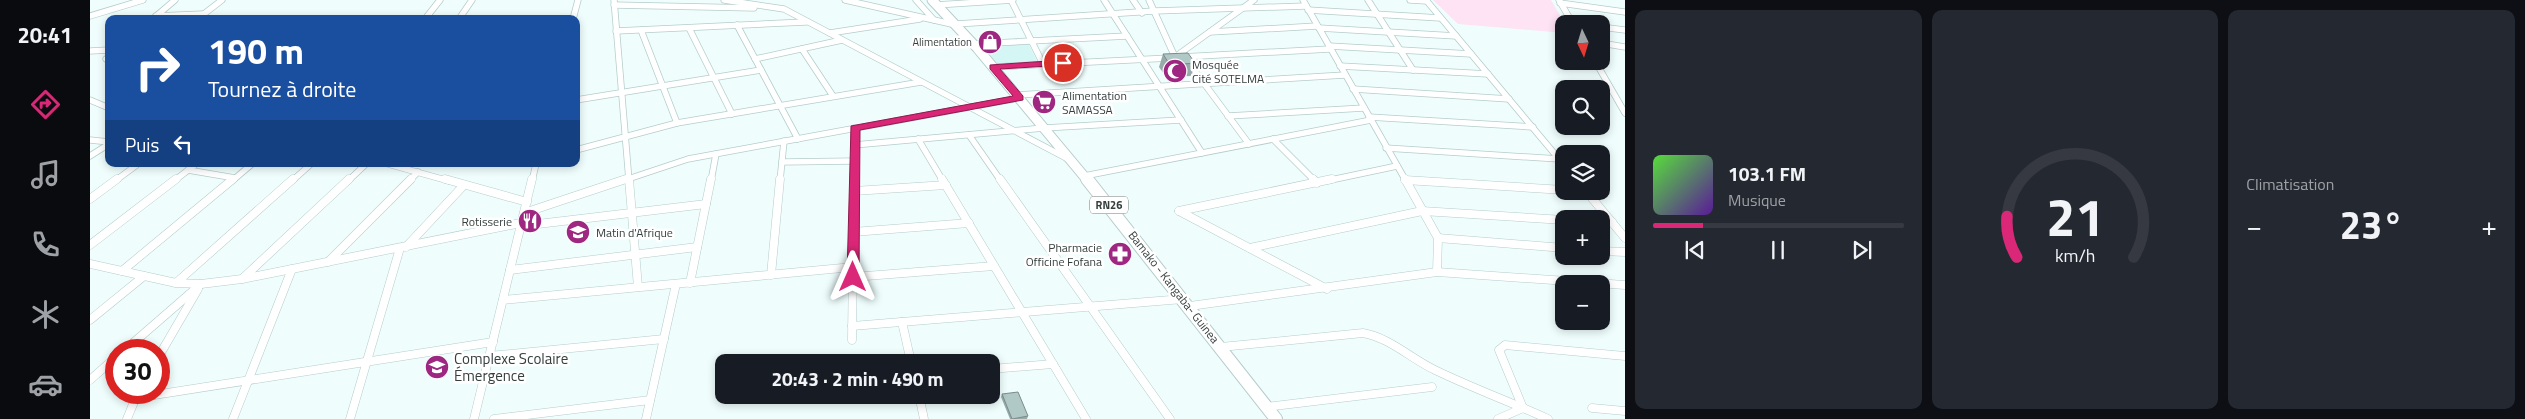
<!DOCTYPE html>
<html lang="fr">
<head>
<meta charset="utf-8">
<style>
  :root { --surface:#171b24; --page:#242831; --text:#f1f3f6; --muted:#9ea1a6; --line:#363941; --accent:#db2777 }
  body { margin:0; font-family:"Titillium Web",sans-serif; background:var(--page); color:var(--text); height:100vh; display:flex; flex-direction:column; font-size:19px; white-space:nowrap }
  * { box-sizing:border-box; margin:0 }
  p { font-size:16px; color:var(--muted) }
  .icon { flex:none; width:28px; height:28px; fill:none; stroke:currentColor; stroke-width:2; stroke-linecap:round; stroke-linejoin:round }
  .map { position:relative; flex:1; overflow:hidden }
  .side { display:flex; flex-direction:column; gap:10px; padding:10px; background:#0d0f14; width:900px }
  .side>* { flex:none }
  .hud { position:absolute; left:15px; top:15px; width:475px; height:152px; border-radius:10px; box-shadow:0 2px 8px #0003; background:#1a4fa0; color:#fff; overflow:hidden }
  .needle { width:32px; rotate:176deg }
  .controls { position:absolute; left:1465px; top:15px; display:grid; gap:10px }
  .controls a { display:grid; place-items:center; width:55px; height:55px; border-radius:10px; background:var(--surface); box-shadow:0 2px 8px #0003; font-size:25px }
  .speed { position:absolute; left:15px; top:339px; display:flex; gap:10px; font-size:25px; font-weight:700; text-align:center }
  .speed>* { display:grid; place-content:center; width:65px; height:65px; border-radius:50%; background:var(--surface); box-shadow:0 2px 8px #0003; line-height:1 }
  .speed .limit { border:8px solid #d22; background:#fff; color:#111 }
  .pin { position:absolute; display:grid; place-items:center; width:42px; height:42px; color:#fff; margin:-21px; border:2px solid #fff; border-radius:50%; box-shadow:0 1px 5px #0007 }
  .me { position:absolute; width:55px; margin:-28px; rotate:0deg; stroke-linejoin:round; filter:drop-shadow(0 0 4px #0008) }
  .turn { display:flex; align-items:center; gap:18px; height:105px; padding:0 20px; font-size:22px }
  .turn .icon { width:65px; height:65px; stroke-width:2.5 }
  .turn b { display:block; font-size:35px; line-height:42px }
  .then { display:flex; align-items:center; height:48px; padding:0 20px; background:#0003; gap:10px; font-size:19px }
  .big { font-size:38px; font-weight:700; line-height:1.1 }
  .side .tile { flex:1; display:flex; flex-direction:column; justify-content:center; gap:8px; min-width:0; padding:0 18px; border-radius:10px; background:var(--page) }
  .side .dial { align-items:center; gap:0 }
  .dial svg { height:130px; overflow:visible; fill:none; stroke:var(--line); stroke-width:7; stroke-linecap:round; text-anchor:middle }
  .dial text { fill:var(--text); stroke:none }
  .song { display:flex; align-items:center; gap:15px }
  .cover { width:60px; height:60px; border-radius:8px; background:linear-gradient(135deg,hsl(110 70% 55%),hsl(270 70% 35%)) }
  .played { height:5px; border-radius:2px; background:linear-gradient(90deg,var(--accent) 20%,var(--line) 20%) }
  .keys { display:flex; justify-content:space-around; direction:ltr }
  .heat { display:flex; justify-content:space-between; align-items:center; font-size:28px; direction:ltr }
  .side .tiles { flex:1; display:grid; gap:10px; grid-template-columns:repeat(3,1fr) }
  .trip { position:absolute; left:625px; top:354px; width:285px; height:50px; border-radius:10px; background:var(--surface); box-shadow:0 2px 8px #0003; font-weight:700; line-height:50px; text-align:center }
  main { display:flex; flex:1; min-height:0 }
  .tabs { display:flex; flex-direction:column; width:90px; justify-content:space-around; align-items:center; background:#090b0e; color:var(--muted) }
  .tabs .icon { width:35px; height:35px }
  .tabs .current { color:var(--accent) }
  .tabs b { font-size:22px; color:var(--text) }
  .map>svg:first-child { display:block }
  .built { fill:#d4f6f4 }
  .green { fill:#fee3f4 }
  .lines { fill:none; stroke-linecap:round; stroke-linejoin:round }
  .minor-far1-casing { stroke:#b5cdcb; stroke-width:7 }
  .minor-casing { stroke:#b5cdcb; stroke-width:9 }
  .primary-far1-casing { stroke:#b5cdcb; stroke-width:11 }
  .primary-casing { stroke:#b5cdcb; stroke-width:14 }
  .minor-far1 { stroke:#fff; stroke-width:5.5 }
  .minor { stroke:#fff; stroke-width:8 }
  .primary-far1 { stroke:#fff; stroke-width:9 }
  .primary { stroke:#fff; stroke-width:12 }
  .wall { fill:#97acaa }
  .building { fill:#b0c8c6; stroke:#7b8c8b }
  .route { fill:#db2777; stroke:#8e194d }
  .labels { text-anchor:middle; dominant-baseline:central; stroke-width:5; stroke-linejoin:round; paint-order:stroke }
  .far-poi-label { font-size:11px; fill:#353f3e; stroke:#fff; text-anchor:end }
  .shield { fill:#fff; stroke:#727978; stroke-width:1 }
  .shield-label { font-size:11px; font-weight:bold; fill:#353f3e }
  .poi-label { font-size:12px; fill:#353f3e; stroke:#fff; text-anchor:start }
  .street-label { font-size:12px; fill:#353f3e; stroke:#fff }
  .near-poi-label { font-size:15px; fill:#353f3e; stroke:#fff; text-anchor:start }
</style>
</head>
<body>
<main>
<nav class="tabs">
<b>20:41</b>
<svg class="icon current" aria-label="directions" viewBox="0 0 24 24"><path d="M12 3l9 9-9 9-9-9zM9 14v-3h6M13 9l2 2-2 2"/></svg>
<svg class="icon" aria-label="music" viewBox="0 0 24 24"><path d="M9 18V5l10-2v13"/><circle cx="6" cy="18" r="3"/><circle cx="16" cy="16" r="3"/></svg>
<svg class="icon" aria-label="phone" viewBox="0 0 24 24"><path d="M5 4h4l2 5-3 2q2 4 5 5l2-3 5 2v4C11 20 4 13 5 4z"/></svg>
<svg class="icon" aria-label="climate" viewBox="0 0 24 24"><path d="M12 3v18M4 7l16 10M4 17L20 7"/></svg>
<svg class="icon" aria-label="car" viewBox="0 0 24 24"><path d="M5 17H2v-5l4-1 3-4h7l3 4 3 1v5h-3M9 17h6M6 11h13"/><circle cx="7" cy="17" r="2"/><circle cx="17" cy="17" r="2"/></svg>
</nav>
<div class="map">
<svg width="1535" height="419" viewBox="0 0 1535 419">
  <rect width="100%" height="100%" fill="#effefd"/>
  <path class="built" d="M938,43L948,63L908,65L891,45Z"/>
  <path class="green" d="M1343,0H1461L1475,24L1474,33L1368,24Z"/>
  <g class="lines">
    <g class="minor-far1-casing">
      <g id="minor-far1">
        <path d="M524,0L539,181"/>
        <path d="M634,0L694,9L978,159"/>
        <path d="M755,0L866,25"/>
        <path d="M826,0L844,20"/>
        <path d="M921,0L953,64"/>
        <path d="M1014,0L1112,153"/>
        <path d="M1043,0L1052,13"/>
        <path d="M1059,0L1085,57L1164,0"/>
        <path d="M1213,0L1316,181"/>
        <path d="M1278,0L1323,70"/>
        <path d="M1320,0L1337,1"/>
        <path d="M1336,0L1474,165"/>
        <path d="M1469,0L1483,24"/>
        <path d="M1470,3L1535,12"/>
        <path d="M524,5L664,8"/>
        <path d="M846,5L923,0"/>
        <path d="M1218,10L1350,18"/>
        <path d="M0,16L53,0"/>
        <path d="M66,16L113,14"/>
        <path d="M65,17L85,0"/>
        <path d="M110,17L132,0"/>
        <path d="M335,19L350,0"/>
        <path d="M369,19L382,0"/>
        <path d="M483,19L488,0"/>
        <path d="M866,24L1064,11L1216,6"/>
        <path d="M647,25L708,139"/>
        <path d="M1511,27L1535,30"/>
        <path d="M599,28L642,114"/>
        <path d="M1229,28L1366,36"/>
        <path d="M551,30L587,123"/>
        <path d="M526,31L716,22"/>
        <path d="M1120,32L1227,26"/>
        <path d="M740,33L830,19"/>
        <path d="M1511,43L1535,47"/>
        <path d="M884,44L1037,36"/>
        <path d="M1239,46L1381,54"/>
        <path d="M712,49L743,96"/>
        <path d="M0,51L19,50"/>
        <path d="M1091,57L1240,49"/>
        <path d="M16,59L19,57"/>
        <path d="M665,59L752,40"/>
        <path d="M1505,61L1535,113"/>
        <path d="M1099,63L1159,144"/>
        <path d="M1250,66L1398,74"/>
        <path d="M903,67L1080,58"/>
        <path d="M1263,89L1419,99"/>
        <path d="M927,95L1255,75"/>
        <path d="M0,100L19,108"/>
        <path d="M486,100L671,70"/>
        <path d="M1138,116L1274,108"/>
        <path d="M1279,117L1443,127"/>
        <path d="M879,135L911,181"/>
        <path d="M828,139L853,181"/>
        <path d="M1183,139L1225,181"/>
        <path d="M0,140L19,142"/>
        <path d="M764,145L954,128L1091,120"/>
        <path d="M1296,148L1469,159"/>
        <path d="M486,150L587,123L831,82"/>
        <path d="M0,156L19,144"/>
        <path d="M692,162L764,161"/>
        <path d="M298,164L359,181"/>
        <path d="M98,170L145,178"/>
        <path d="M994,176L1281,120"/>
        <path d="M1315,180L1327,181"/>
        <path d="M25,181L48,164"/>
        <path d="M84,181L106,164"/>
        <path d="M142,181L162,164"/>
        <path d="M202,181L221,164"/>
        <path d="M258,181L276,164"/>
        <path d="M319,181L328,172"/>
        <path d="M442,181L446,164"/>
        <path d="M532,181L598,159L929,98"/>
        <path d="M621,181L626,154"/>
        <path d="M690,181L694,141"/>
        <path d="M764,181V128"/>
        <path d="M1236,181L1307,166"/>
      </g>
    </g>
    <g class="minor-casing">
      <g id="minor">
        <path d="M355,179L437,202"/>
        <path d="M539,179L548,287"/>
        <path d="M852,179L996,419"/>
        <path d="M910,179L1080,419"/>
        <path d="M1223,179L1227,183"/>
        <path d="M1315,179L1348,238L1347,272"/>
        <path d="M1315,180L1474,190"/>
        <path d="M764,191L856,185"/>
        <path d="M1485,191L1497,192"/>
        <path d="M1496,191L1535,238"/>
        <path d="M0,199L27,179"/>
        <path d="M1089,211L1242,179"/>
        <path d="M1089,211L1237,289"/>
        <path d="M434,213L536,179"/>
        <path d="M1511,222H1522"/>
        <path d="M431,226L616,204"/>
        <path d="M763,232L879,223"/>
        <path d="M1348,238L1474,248"/>
        <path d="M0,245L86,179"/>
        <path d="M316,247L374,185"/>
        <path d="M1160,248L1332,211L1474,220"/>
        <path d="M1511,251L1535,252"/>
        <path d="M238,262L321,179"/>
        <path d="M0,264L86,283L111,284L152,279L431,223"/>
        <path d="M420,270L607,247"/>
        <path d="M32,271L143,179"/>
        <path d="M681,275L690,179"/>
        <path d="M763,277L904,266"/>
        <path d="M152,279L259,179"/>
        <path d="M86,283L203,179"/>
        <path d="M600,283L621,179"/>
        <path d="M413,300L763,267"/>
        <path d="M1100,306L1347,272L1535,285"/>
        <path d="M0,320L54,276"/>
        <path d="M812,322L821,362"/>
        <path d="M762,326L1093,299"/>
        <path d="M762,340L764,179"/>
        <path d="M1131,347L1273,333C1300,338 1320,358 1345,370C1382,388 1421,402 1458,419"/>
        <path d="M35,350L111,284"/>
        <path d="M69,356L108,289"/>
        <path d="M399,356L574,339"/>
        <path d="M901,369L963,364"/>
        <path d="M0,380L26,357"/>
        <path d="M829,395L834,419"/>
        <path d="M45,398L403,342"/>
        <path d="M1176,407L1342,387"/>
        <path d="M1502,408L1535,411"/>
        <path d="M37,419L48,392"/>
        <path d="M143,419L202,269"/>
        <path d="M260,419L310,248"/>
        <path d="M384,419L442,179"/>
        <path d="M404,419L560,400"/>
        <path d="M556,419L586,284"/>
        <path d="M1408,419L1433,408L1409,350L1415,345L1535,356"/>
      </g>
    </g>
    <g class="primary-far1-casing">
      <path id="primary-far1" d="M842,0L887,48L998,181"/>
    </g>
    <g class="primary-casing">
      <path id="primary" d="M997,179L1186,419"/>
    </g>
    <use href="#minor-far1" class="minor-far1"/>
    <use href="#minor" class="minor"/>
    <use href="#primary-far1" class="primary-far1"/>
    <use href="#primary" class="primary"/>
  </g>
  <g class="wall">
    <path d="M1073,54L1105,63L1101,76L1076,77L1069,67Z"/>
    <path d="M912,394L938,416L937,419H920L911,397Z"/>
  </g>
  <g class="building">
    <path d="M1098,53L1105,63L1080,65L1073,54Z"/>
    <path d="M928,392L938,416L922,419L912,394Z"/>
  </g>
  <path class="route" d="M973,60L976,61V65L910,69L933,96V100L770,130L769,277L763,282L758,280L757,277L761,126L923,96L900,69V65Z"/>
  <defs>
    <g id="shop-disc" transform="scale(1.25)"><circle r="9.5" fill="#9d2781" stroke="#fff"/><path d="M-5-2.5h2.3a2.7 3.5 0 0 1 5.4 0H5L5.5 6h-11ZM-1.5-2.5h3a1.5 2.3 0 0 0-3 0Z" fill="#fff"/></g>
    <g id="mosque-disc" transform="scale(1.25)"><circle r="9.5" fill="#9d2781" stroke="#fff"/><path d="M3.5-4.9A6 6 0 1 0 3.5 4.9A5 5 0 1 1 3.5-4.9Z" fill="#fff"/></g>
    <g id="supermarket-disc" transform="scale(1.25)"><circle r="9.5" fill="#9d2781" stroke="#fff"/><path d="M-6-5.5h2.5l.6 2H6L4.5 2H-2.5L-4.4-4H-6ZM-1.5 3.2a1.3 1.3 0 1 0 .1 0ZM3 3.2a1.3 1.3 0 1 0 .1 0Z" fill="#fff"/></g>
    <g id="restaurant-disc" transform="scale(1.25)"><circle r="9.5" fill="#9d2781" stroke="#fff"/><path d="M-5-6h1v4h1v-4h1v4h1v-4h1v5L-1.5 .5V6h-2V.5L-5-1ZM5-6V6H3V1.5H1.5Q1.5-4 5-6Z" fill="#fff"/></g>
    <g id="school-disc" transform="scale(1.25)"><circle r="9.5" fill="#9d2781" stroke="#fff"/><path d="M0-5L7-2L0 1L-7-2ZM-4 1L0 2.5L4 1V4Q0 6-4 4Z" fill="#fff"/></g>
    <g id="pharmacy-disc" transform="scale(1.25)"><circle r="9.5" fill="#9d2781" stroke="#fff"/><path d="M-2-6h4v4h4v4h-4v4h-4v-4h-4v-4h4Z" fill="#fff"/></g>
  </defs>
  <g fill-rule="evenodd">
    <use href="#shop-disc" x="900" y="42"/>
    <use href="#mosque-disc" x="1085" y="71"/>
    <use href="#supermarket-disc" x="954" y="102"/>
    <use href="#restaurant-disc" x="440" y="221"/>
    <use href="#school-disc" x="488" y="232"/>
    <use href="#pharmacy-disc" x="1030" y="254"/>
    <use href="#school-disc" x="347" y="367"/>
  </g>
  <g class="labels">
    <g class="far-poi-label">
      <text x="882" y="42">Alimentation</text>
    </g>
    <rect class="shield" x="1000" y="196.5" width="38" height="17" rx="4"/>
    <g class="shield-label">
      <text x="1019" y="205">RN26</text>
    </g>
    <g class="poi-label">
      <text x="1102" y="64">Mosquée<tspan x="1102" dy="14">Cité SOTELMA</tspan></text>
      <text x="972" y="95">Alimentation<tspan x="972" dy="14">SAMASSA</tspan></text>
      <text x="422" y="221" text-anchor="end">Rotisserie</text>
      <text x="506" y="232">Matin d'Afrique</text>
      <text x="1012" y="247" text-anchor="end">Pharmacie<tspan x="1012" dy="14">Officine Fofana</tspan></text>
    </g>
    <g class="street-label">
      <text transform="translate(1084 287) rotate(52)">Bamako - Kangaba- Guinea</text>
    </g>
    <g class="near-poi-label">
      <text x="364" y="358">Complexe Scolaire<tspan x="364" dy="17">Émergence</tspan></text>
    </g>
  </g>
</svg>
<div class="controls">
<a><svg class="needle" viewBox="-14 -14 28 28"><path d="M0-13l5 13h-10z" fill="#e53935"/><path d="M0 13l5-13h-10z" fill="#9ea1a6"/></svg></a>
<a><svg class="icon" aria-label="search" viewBox="0 0 24 24"><circle cx="10" cy="10" r="6"/><path d="M15 15l6 6"/></svg></a>
<a><svg class="icon" aria-label="layers" viewBox="0 0 24 24"><path d="M12 4l9 5-9 5-9-5zM3 14l9 5 9-5"/></svg></a>
<a>+</a>
<a>−</a>
</div>
<div class="speed"><div class="limit">30</div></div>
<div class="pin" style="left:973px;top:63px;background:#d93025"><svg class="icon" aria-label="arrive" viewBox="0 0 24 24"><path d="M6 21V4h12l-3 4 3 4H6"/></svg></div>
<svg class="me" style="left:763px;top:277px" viewBox="-20 -20 40 40"><path d="M0-17L14 15 0 8-14 15z" fill="#db2777" stroke="#fff" stroke-width="4"/></svg>
<div class="trip">20:43 · 2 min · 490 m</div>
<div class="hud">
<div class="turn"><svg class="icon" aria-label="right" viewBox="0 0 24 24"><path d="M7 20v-9h11M14 6l5 5-5 5"/></svg><div><b>190 m</b>Tournez à droite</div></div>
<div class="then">Puis<svg class="icon" aria-label="left" viewBox="0 0 24 24"><path d="M17 20v-9H6M10 6l-5 5 5 5"/></svg></div>
</div>
</div>
<section class="side">
<div class="tiles">
<div class="tile">
<div class="song"><i class="cover"></i><div><b>103.1 FM</b><p>Musique</p></div></div>
<div class="played"></div>
<div class="keys"><svg class="icon" aria-label="previous" viewBox="0 0 24 24"><path d="M18 5L8 12l10 7zM5 5v14"/></svg><svg class="icon" aria-label="pause" viewBox="0 0 24 24"><path d="M8 5v14M16 5v14"/></svg><svg class="icon" aria-label="next" viewBox="0 0 24 24"><path d="M6 5l10 7-10 7zM19 5v14"/></svg></div>
</div>
<div class="tile dial"><svg viewBox="0 0 100 80">
<path d="M14 69A42 42 0 1 1 86 69"/>
<path d="M14 69A42 42 0 0 1 8 44" stroke="#db2777"/>
<text x="50" y="56" font-size="32" font-weight="700">21</text>
<text x="50" y="72" font-size="11">km/h</text>
</svg></div>
<div class="tile"><p>Climatisation</p>
<div class="heat"><a>−</a><b class="big">23°</b><a>+</a></div>
</div>
</div>
</section>
</main>
</body>
</html>
